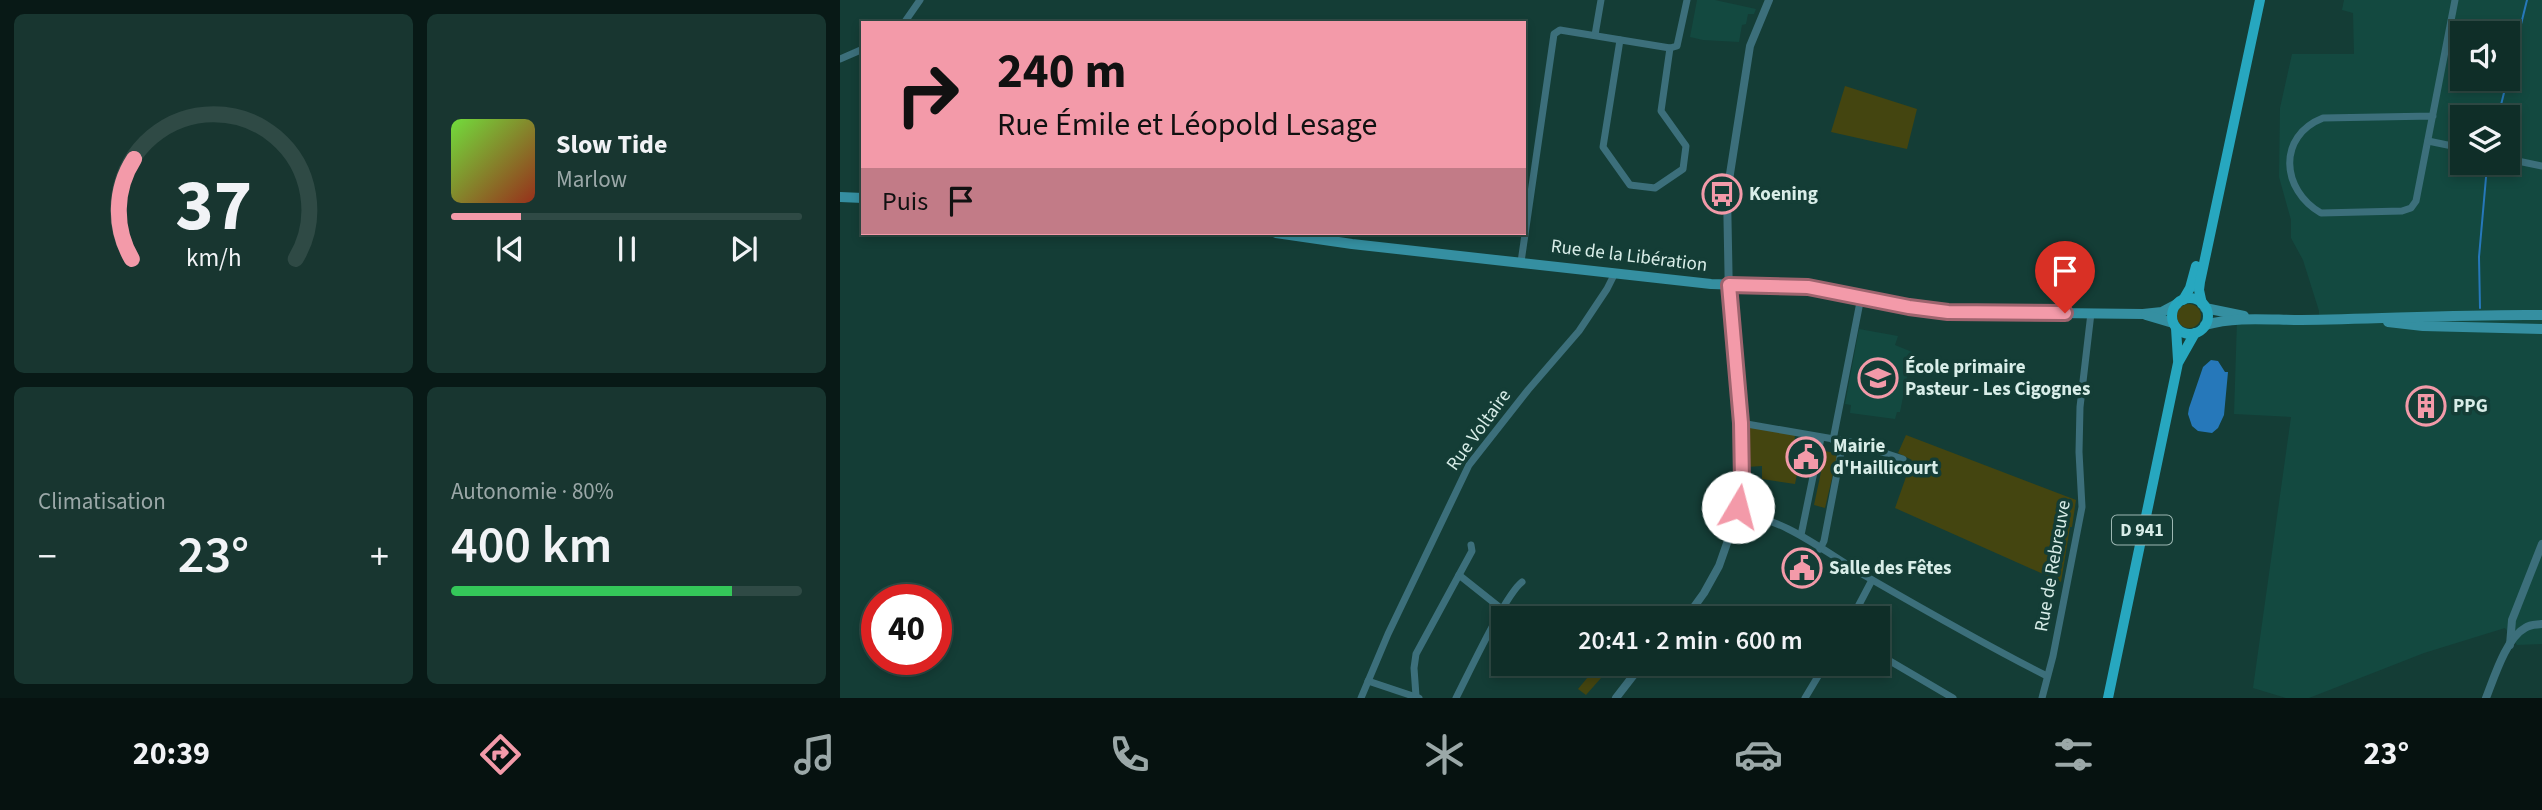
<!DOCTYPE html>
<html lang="fr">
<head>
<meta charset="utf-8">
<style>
  :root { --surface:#0f2e28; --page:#183630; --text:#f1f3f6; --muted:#9ba8a8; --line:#2f4a45; --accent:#f39aa9 }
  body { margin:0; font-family:"Source Sans 3",sans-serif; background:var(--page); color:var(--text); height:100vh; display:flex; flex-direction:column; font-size:26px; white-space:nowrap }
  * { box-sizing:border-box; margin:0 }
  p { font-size:23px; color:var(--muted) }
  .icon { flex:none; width:38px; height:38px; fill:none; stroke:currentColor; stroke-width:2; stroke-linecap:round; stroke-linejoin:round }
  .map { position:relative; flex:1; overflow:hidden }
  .side { display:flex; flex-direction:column; gap:14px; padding:14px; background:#081916; width:840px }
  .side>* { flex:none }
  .hud { position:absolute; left:21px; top:21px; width:665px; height:214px; border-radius:0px; box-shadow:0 4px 10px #0003,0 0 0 2px var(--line); background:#f39aa9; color:#111; overflow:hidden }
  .fabs { position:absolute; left:1610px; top:21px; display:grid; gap:14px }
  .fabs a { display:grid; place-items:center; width:70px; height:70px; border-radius:0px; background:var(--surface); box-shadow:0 4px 10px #0003,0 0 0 2px var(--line); font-size:35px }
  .speed { position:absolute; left:21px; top:584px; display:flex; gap:14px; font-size:35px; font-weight:700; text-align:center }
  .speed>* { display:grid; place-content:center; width:91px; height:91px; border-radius:50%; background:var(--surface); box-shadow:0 4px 10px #0003,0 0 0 2px var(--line); line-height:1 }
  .speed .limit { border:10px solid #d22; background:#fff; color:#111 }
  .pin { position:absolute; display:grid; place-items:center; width:60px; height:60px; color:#fff; margin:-72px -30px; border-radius:50% 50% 50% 0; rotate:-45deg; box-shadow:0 0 7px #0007 }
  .pin .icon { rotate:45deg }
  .me { position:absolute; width:77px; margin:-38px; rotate:8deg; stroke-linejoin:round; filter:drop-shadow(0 0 5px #0008) }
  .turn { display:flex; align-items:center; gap:24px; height:147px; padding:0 21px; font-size:32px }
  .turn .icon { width:91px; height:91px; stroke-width:2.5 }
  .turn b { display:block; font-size:49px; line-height:60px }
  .then { display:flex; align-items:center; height:66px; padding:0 21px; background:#0003; gap:14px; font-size:26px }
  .big { font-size:52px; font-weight:600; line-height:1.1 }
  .side .card { flex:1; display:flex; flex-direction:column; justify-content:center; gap:10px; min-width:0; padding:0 24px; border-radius:10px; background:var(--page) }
  .side .dial { align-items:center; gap:0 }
  .dial svg { height:182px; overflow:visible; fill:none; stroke:var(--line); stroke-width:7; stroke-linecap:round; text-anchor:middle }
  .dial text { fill:var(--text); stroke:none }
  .song { display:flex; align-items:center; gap:21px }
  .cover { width:84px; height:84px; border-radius:10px; background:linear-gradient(135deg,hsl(100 70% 55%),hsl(10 70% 35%)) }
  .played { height:7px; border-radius:4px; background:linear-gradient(90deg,var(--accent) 20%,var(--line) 20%) }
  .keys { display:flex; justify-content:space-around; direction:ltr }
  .heat { display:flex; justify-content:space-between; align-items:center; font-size:38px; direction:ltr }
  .charge { height:10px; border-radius:5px; background:linear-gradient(90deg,#34c759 80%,var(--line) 0) }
  .side .tiles { flex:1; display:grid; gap:14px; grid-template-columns:repeat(2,1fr) }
  .trip { position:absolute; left:651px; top:606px; width:399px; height:70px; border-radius:0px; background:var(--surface); box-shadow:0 4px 10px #0003,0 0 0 2px var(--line); font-weight:600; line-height:70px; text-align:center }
  .tabs { display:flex; height:112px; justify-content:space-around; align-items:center; background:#061210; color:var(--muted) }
  .tabs .icon { width:49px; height:49px }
  .tabs .active { color:var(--accent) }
  .tabs b { font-size:32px; color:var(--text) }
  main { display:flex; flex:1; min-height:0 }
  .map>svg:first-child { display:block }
  .built { fill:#134940; fill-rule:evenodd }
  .green { fill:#444510 }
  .water { fill:#2678ba }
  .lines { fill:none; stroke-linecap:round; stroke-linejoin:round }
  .stream { stroke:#2678ba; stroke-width:2 }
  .minor { stroke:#3c6f7b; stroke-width:7 }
  .tertiary { stroke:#3c6f7b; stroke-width:8 }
  .secondary { stroke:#358fa1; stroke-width:10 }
  .primary { stroke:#27a7bf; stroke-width:10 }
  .route-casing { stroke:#9e646e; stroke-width:18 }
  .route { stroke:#f39aa9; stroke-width:12 }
  .labels { text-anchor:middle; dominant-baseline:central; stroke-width:7; stroke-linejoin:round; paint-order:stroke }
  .shield { fill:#143d36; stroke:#9db8b3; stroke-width:2 }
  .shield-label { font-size:18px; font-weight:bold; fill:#d8ede8 }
  .poi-label { font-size:19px; font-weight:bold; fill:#d8ede8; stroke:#143d36; text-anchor:start }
  .street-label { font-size:19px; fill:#d8ede8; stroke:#143d36 }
</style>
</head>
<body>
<main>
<section class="side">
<div class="tiles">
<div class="card dial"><svg viewBox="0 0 100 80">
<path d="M14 69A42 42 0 1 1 86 69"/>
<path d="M14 69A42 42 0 0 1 15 25" stroke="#f39aa9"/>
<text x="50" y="56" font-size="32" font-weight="700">37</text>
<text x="50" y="72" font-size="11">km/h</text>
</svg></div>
<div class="card">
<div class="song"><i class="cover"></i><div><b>Slow Tide</b><p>Marlow</p></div></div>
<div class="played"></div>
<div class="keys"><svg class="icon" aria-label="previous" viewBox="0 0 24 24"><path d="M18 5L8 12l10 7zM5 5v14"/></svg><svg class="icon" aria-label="pause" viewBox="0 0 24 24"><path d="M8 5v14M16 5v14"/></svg><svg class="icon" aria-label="next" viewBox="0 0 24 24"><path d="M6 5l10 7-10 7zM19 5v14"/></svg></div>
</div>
<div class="card"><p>Climatisation</p>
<div class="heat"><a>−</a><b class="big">23°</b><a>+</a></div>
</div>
<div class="card"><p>Autonomie · 80%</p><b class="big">400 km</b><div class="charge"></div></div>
</div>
</section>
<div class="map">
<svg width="1702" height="698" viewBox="0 0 1702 698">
  <rect width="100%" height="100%" fill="#143d36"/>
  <g class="built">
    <path d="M857,0H875L916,9L914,14H908L906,24L902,25L899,42L863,40L850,37Z"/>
    <path d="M1504,0H1702V644L1677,645L1665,628L1584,653L1469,698H1446L1413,688L1451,417L1394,414L1397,320L1479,318V311L1463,260L1451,238V220L1439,177L1440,108L1452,54H1514L1513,13L1502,10ZM1622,33H1668V79H1622ZM1622,117H1668V163H1622Z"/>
    <path d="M1019,329L1058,336L1055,345L1072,352L1060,412H1057L1055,419L1010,413L1011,405L1005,404Z"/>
  </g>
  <g class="green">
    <path d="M1005,86L1077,109L1067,149L991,132Z"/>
    <circle cx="1349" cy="316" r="12"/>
    <path d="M907,426L955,435L954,444L956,448L962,449L955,484L922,479V466L907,467Z"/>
    <path d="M1066,435L1236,500L1232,527H1230L1221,582L1055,508L1072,460L1058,453Z"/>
    <path d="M985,451L994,453L997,457L985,508L974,505L984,458L982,453Z"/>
    <path d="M753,671L761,678L746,695L738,689Z"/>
  </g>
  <path class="water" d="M1371,360L1378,361L1385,372H1388L1384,415L1378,428L1372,433L1358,431L1352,426L1348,414L1349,408L1363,367Z"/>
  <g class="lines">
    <g class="stream">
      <path d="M1658,117L1687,0"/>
      <path d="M1640,308L1639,257L1647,166"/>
    </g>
    <g class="minor">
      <path d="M64,23L80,0"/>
      <path d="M755,35L761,0"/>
      <path d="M780,40L763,147L790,185L815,188L843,169L846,146L821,111L830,48"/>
      <path d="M0,59L23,49"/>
      <path d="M1593,116L1483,118C1437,136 1441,190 1481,213L1562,211L1571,208L1576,201L1615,0"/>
      <path d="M1588,141L1622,148"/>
      <path d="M1668,159L1702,166"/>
      <path d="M681,262L714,34L720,30L830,48L837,46L847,0"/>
      <path d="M901,423L1011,442L1063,459"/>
      <path d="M993,440L1021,297"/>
      <path d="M896,514C942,515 990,556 1029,578C1088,612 1147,646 1207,676"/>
      <path d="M961,535L981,438"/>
      <path d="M980,549L984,541L1003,442"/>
      <path d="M619,575L663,610"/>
      <path d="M1012,618L1032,580"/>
      <path d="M1038,654L1113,698"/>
      <path d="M528,681L579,698"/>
      <path d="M576,696L574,668L576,654L632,551L631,545"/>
      <path d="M521,698L548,634L629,465L688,390L739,331L767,289L775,273"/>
      <path d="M616,698C628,675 665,595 682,582"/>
      <path d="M965,698L986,663"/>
      <path d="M1202,698L1213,656L1242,507L1239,452L1240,407L1251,313"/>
    </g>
    <g class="tertiary">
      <path d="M846,618L864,593L879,566L893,526L901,491L900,398L889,299L887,193L910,46L929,0"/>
      <path d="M1670,645L1672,620L1702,544"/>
      <path d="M776,698L803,663"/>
      <path d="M1646,698C1654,678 1666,638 1685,628C1691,624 1696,625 1702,624"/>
    </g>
    <g class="secondary">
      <path d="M0,197L23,198"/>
      <path d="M436,233L512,244L871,284L968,287L1069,307L1108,312L1303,314L1322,312L1337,304"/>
      <path d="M1365,308L1404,316"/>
      <path d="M1306,315L1333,323"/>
      <path d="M1548,322L1583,326L1702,329"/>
      <path d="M1365,325C1396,316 1430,320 1461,320C1542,319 1621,314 1702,315"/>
    </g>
    <g class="primary">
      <circle cx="1350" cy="316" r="18"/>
      <path d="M1343,300L1350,288L1356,266"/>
      <path d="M1362,304L1359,290L1360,282L1420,0"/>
      <path d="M1336,328L1338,360"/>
      <path d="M1268,698L1338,363L1355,333"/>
    </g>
  </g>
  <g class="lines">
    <g class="route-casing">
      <path id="route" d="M898,507L902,482L901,423L889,285L968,287L1069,307L1108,312L1225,313"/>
    </g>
    <use href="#route" class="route"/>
  </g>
  <defs>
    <g id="bus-ring" transform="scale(2.0125)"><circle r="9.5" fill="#143d36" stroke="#f39aa9" stroke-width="1.5"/><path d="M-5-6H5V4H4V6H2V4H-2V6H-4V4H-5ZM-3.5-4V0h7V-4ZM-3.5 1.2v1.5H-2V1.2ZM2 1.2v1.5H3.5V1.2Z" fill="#f39aa9"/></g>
    <g id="school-ring" transform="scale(2.0125)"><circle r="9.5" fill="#143d36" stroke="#f39aa9" stroke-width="1.5"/><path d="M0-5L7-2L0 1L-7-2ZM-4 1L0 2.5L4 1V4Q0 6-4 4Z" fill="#f39aa9"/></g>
    <g id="building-ring" transform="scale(2.0125)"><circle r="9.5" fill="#143d36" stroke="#f39aa9" stroke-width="1.5"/><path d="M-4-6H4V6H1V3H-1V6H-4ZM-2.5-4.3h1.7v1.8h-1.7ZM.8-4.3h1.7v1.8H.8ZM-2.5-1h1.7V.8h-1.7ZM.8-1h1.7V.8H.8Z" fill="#f39aa9"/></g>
    <g id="civic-ring" transform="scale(2.0125)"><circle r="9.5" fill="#143d36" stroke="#f39aa9" stroke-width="1.5"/><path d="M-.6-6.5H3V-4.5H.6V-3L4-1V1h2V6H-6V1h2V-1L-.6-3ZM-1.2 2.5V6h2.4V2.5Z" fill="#f39aa9"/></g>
  </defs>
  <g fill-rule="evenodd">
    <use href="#bus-ring" x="882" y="194"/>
    <use href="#school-ring" x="1038" y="378"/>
    <use href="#building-ring" x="1586" y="406"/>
    <use href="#civic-ring" x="966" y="457"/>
    <use href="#civic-ring" x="962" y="568"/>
  </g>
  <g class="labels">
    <rect class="shield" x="1272" y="515.5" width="60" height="29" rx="5"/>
    <g class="shield-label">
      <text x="1302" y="530">D 941</text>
    </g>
    <g class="poi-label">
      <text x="909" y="194">Koening</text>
      <text x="1065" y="367">École primaire<tspan x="1065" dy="22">Pasteur - Les Cigognes</tspan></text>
      <text x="1613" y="406">PPG</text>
      <text x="993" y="446">Mairie<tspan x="993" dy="22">d'Haillicourt</tspan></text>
      <text x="989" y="568">Salle des Fêtes</text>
    </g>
    <g class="street-label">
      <text transform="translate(789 256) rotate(7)">Rue de la Libération</text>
      <text transform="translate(639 430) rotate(-54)">Rue Voltaire</text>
      <text transform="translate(1213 566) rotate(-80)">Rue de Rebreuve</text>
    </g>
  </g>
</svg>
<div class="fabs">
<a><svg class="icon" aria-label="sound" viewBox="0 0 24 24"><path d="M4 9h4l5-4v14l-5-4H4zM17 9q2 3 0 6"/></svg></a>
<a><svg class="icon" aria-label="layers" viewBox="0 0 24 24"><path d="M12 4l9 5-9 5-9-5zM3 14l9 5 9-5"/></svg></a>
</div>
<div class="speed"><div class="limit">40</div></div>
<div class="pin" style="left:1225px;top:313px;background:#d93025"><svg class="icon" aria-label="arrive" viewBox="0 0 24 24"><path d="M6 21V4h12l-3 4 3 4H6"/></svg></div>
<svg class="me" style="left:898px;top:507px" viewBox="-20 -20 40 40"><circle r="19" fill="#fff"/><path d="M0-13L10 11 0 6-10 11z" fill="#f39aa9"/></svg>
<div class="trip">20:41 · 2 min · 600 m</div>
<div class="hud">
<div class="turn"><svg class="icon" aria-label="right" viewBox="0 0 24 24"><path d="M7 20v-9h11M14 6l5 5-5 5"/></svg><div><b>240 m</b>Rue Émile et Léopold Lesage</div></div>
<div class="then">Puis<svg class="icon" aria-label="arrive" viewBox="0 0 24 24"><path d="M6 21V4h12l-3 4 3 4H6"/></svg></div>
</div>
</div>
</main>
<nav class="tabs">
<b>20:39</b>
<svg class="icon active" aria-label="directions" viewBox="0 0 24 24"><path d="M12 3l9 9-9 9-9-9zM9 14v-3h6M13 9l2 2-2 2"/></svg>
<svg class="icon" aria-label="music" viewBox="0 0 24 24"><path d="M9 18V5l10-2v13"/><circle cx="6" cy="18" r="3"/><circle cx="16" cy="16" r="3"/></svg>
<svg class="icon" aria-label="phone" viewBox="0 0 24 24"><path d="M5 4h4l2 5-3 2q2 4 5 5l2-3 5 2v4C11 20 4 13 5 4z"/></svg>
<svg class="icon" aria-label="climate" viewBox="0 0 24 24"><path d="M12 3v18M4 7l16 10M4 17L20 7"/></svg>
<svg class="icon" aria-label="car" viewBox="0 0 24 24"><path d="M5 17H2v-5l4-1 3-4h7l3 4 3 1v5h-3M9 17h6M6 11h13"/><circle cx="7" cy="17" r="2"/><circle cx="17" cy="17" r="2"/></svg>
<svg class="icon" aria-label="filters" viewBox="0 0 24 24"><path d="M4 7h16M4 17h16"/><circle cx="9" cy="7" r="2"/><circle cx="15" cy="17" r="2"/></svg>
<b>23°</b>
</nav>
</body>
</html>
